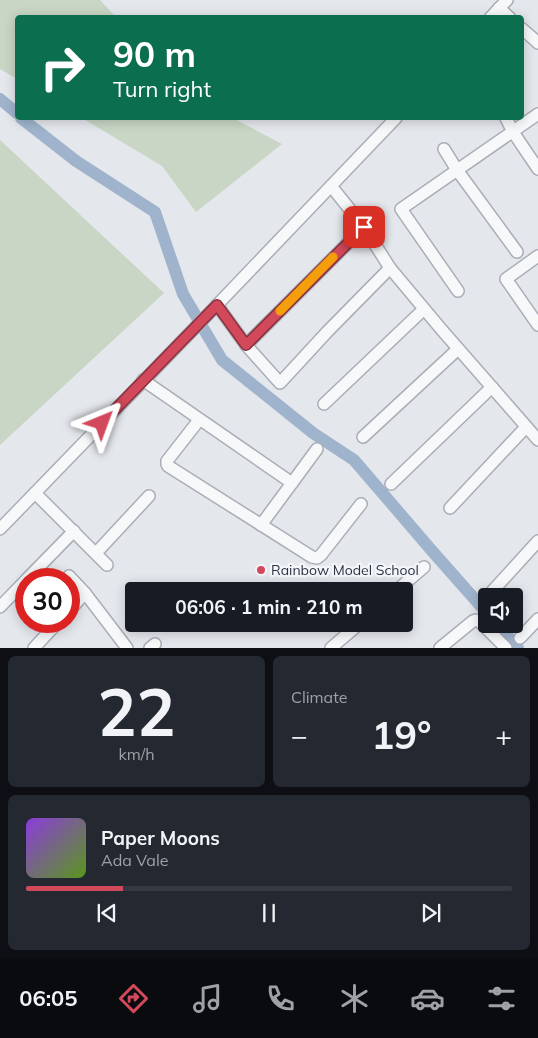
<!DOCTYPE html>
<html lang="en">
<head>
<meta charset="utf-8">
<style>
  :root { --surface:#171b24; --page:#242831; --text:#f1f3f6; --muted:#9ea1a6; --line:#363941; --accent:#d1495b }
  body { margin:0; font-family:Mulish,sans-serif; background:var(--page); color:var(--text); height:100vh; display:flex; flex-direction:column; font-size:19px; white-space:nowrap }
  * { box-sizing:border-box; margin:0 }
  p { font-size:16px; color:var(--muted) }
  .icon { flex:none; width:28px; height:28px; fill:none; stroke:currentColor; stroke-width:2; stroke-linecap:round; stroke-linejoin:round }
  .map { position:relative; height:648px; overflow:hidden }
  .side { display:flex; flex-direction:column; gap:8px; padding:8px; background:#0d0f14; flex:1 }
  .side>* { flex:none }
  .guide { position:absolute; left:15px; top:15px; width:509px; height:105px; border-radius:5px; box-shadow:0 2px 12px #0003; background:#0b6e4f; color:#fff; overflow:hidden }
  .tools { position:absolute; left:478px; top:588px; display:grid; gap:10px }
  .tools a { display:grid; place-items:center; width:45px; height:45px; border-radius:5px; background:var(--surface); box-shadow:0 2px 12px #0003; font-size:25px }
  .speed { position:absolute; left:15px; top:568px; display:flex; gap:10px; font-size:25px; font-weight:700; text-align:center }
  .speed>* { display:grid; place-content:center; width:65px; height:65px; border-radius:50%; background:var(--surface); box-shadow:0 2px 12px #0003; line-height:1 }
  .speed .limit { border:8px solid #d22; background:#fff; color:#111 }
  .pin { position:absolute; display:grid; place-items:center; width:42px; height:42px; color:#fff; margin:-21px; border-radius:10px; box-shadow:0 2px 8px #0006 }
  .me { position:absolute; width:55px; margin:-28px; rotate:44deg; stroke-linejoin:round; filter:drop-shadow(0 0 4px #0008) }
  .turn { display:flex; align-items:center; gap:18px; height:105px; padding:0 15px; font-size:22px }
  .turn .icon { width:65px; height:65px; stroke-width:2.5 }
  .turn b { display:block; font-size:35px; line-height:42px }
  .big { font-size:38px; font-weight:700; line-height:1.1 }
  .side .card { flex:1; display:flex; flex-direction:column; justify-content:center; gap:8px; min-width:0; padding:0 18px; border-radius:8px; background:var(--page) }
  .side .dial { align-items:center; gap:0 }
  .dial b { font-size:65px; line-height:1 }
  .song { display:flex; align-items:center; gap:15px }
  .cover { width:60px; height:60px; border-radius:8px; background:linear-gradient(135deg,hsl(270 70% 55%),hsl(90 70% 35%)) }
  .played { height:5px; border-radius:2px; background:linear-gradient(90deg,var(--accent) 20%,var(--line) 20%) }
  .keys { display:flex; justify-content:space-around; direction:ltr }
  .heat { display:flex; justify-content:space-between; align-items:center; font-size:28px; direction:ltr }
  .side .tiles { flex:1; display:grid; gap:8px; grid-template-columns:1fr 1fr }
  .card:last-child { grid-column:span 2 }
  .trip { position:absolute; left:125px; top:582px; width:288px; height:50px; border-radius:5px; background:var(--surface); box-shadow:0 2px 12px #0003; font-weight:700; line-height:50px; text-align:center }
  .tab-bar { display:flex; height:80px; justify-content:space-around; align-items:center; background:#090b0e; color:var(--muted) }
  .tab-bar .icon { width:35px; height:35px }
  .tab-bar .active { color:var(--accent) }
  .tab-bar b { font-size:22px; color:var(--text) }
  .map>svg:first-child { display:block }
  .green { fill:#c9d6c5 }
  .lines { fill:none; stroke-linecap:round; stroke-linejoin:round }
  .canal { stroke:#9fb4cc; stroke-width:12 }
  .street-casing { stroke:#a9aeb7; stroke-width:14 }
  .street { stroke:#f7f8fa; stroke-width:11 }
  .route-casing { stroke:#882f3b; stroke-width:12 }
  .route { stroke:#d1495b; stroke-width:9 }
  .slow { stroke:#f59e0b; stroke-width:9 }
  .poi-dot { fill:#d1495b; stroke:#f4f6f9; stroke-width:2 }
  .labels { text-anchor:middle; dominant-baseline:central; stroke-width:4.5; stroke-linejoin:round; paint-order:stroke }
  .poi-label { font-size:14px; fill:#2b3445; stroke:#f4f6f9; text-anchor:start }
</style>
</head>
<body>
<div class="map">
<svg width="538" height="648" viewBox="0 0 538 648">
  <rect width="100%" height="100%" fill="#e4e7ec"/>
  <g class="green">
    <path d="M0,0H100L116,17L18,18L17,79L0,69Z"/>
    <path d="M82,118H233L282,144L196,212L162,166Z"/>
    <path d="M0,140L164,293L0,445Z"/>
  </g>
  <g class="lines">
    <g class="canal">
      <path d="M0,99L18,114"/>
      <path d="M21,118L76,161L155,212L183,294L222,360L313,433L354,460L433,552L486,612"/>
      <path d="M497,624L518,648"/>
    </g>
    <g class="street-casing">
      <g id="street">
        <path d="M499,8L510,18"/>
        <path d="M490,18L507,0"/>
        <path d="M521,28L536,41L538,43"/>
        <path d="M506,118L513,132L538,169"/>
        <path d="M444,149L457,170L517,252"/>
        <path d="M331,186L364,227L390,268L441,329L538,440"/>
        <path d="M538,256L506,279L538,325"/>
        <path d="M458,291L401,209L538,114"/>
        <path d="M217,305L246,345L280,383L327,332L390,268"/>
        <path d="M246,345L364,227"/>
        <path d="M143,380L292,483L261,525"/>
        <path d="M324,404L424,309"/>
        <path d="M199,420L167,461V464L168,466L312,557L317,558L321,555L361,504"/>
        <path d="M363,437L458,349"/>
        <path d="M292,483L317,449"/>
        <path d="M391,484L492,387"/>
        <path d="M35,493L107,565"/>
        <path d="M450,508L526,427"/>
        <path d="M0,529L217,305L396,118"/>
        <path d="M96,553L149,496"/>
        <path d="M69,576L85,593L127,648"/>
        <path d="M27,579L74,531"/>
        <path d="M396,591L424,567"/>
        <path d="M488,596L538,541"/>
        <path d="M0,607L26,580"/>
        <path d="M69,611L85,593"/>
        <path d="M520,638L538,619"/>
        <path d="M34,648L59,621"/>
        <path d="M150,648L155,644"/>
        <path d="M331,648L359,624"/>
        <path d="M440,648L473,621L476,620L480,622L506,648"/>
      </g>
    </g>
    <use href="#street" class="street"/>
  </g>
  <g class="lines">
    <g class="route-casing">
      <path id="route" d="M102,423L217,305L246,345L364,227"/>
    </g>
    <use href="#route" class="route"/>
    <path class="slow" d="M280,311L333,257"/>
  </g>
  <circle class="poi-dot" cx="261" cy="570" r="5"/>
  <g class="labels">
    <g class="poi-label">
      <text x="271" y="570">Rainbow Model School</text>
    </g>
  </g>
</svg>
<div class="tools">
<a><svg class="icon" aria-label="sound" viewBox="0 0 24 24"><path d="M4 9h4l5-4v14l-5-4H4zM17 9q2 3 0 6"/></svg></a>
</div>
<div class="speed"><div class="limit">30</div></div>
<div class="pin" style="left:364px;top:227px;background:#d93025"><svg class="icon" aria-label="arrive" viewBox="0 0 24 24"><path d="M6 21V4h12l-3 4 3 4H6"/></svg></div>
<svg class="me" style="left:102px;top:423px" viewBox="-20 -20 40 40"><path d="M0-17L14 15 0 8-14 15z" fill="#d1495b" stroke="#fff" stroke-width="4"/></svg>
<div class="trip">06:06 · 1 min · 210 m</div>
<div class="guide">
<div class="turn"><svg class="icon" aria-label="right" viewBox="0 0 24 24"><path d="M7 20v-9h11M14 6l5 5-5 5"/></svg><div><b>90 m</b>Turn right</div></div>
</div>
</div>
<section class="side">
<div class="tiles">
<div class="card dial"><b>22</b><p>km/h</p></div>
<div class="card"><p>Climate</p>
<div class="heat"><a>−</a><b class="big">19°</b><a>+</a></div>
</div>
<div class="card">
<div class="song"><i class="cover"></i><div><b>Paper Moons</b><p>Ada Vale</p></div></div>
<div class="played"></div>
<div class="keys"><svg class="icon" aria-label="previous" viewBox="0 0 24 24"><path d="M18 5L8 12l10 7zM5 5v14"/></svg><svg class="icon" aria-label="pause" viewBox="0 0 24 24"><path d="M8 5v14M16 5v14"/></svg><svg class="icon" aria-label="next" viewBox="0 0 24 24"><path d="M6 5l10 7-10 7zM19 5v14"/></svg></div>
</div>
</div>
</section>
<nav class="tab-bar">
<b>06:05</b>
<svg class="icon active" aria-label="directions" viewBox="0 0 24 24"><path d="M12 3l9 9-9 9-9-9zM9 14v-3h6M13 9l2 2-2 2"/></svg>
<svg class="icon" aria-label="music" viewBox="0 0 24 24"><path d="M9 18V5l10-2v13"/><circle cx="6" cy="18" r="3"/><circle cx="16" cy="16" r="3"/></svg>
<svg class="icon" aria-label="phone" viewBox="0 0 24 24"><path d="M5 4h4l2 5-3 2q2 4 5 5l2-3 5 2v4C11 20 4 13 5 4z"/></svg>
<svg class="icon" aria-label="climate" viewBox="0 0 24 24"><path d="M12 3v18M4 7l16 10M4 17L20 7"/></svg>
<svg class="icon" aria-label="car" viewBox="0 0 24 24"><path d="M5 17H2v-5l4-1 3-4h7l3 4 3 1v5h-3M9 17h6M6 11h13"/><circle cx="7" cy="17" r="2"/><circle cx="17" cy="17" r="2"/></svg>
<svg class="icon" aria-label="filters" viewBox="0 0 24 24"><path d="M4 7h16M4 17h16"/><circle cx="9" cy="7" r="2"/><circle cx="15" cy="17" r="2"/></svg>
</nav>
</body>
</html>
